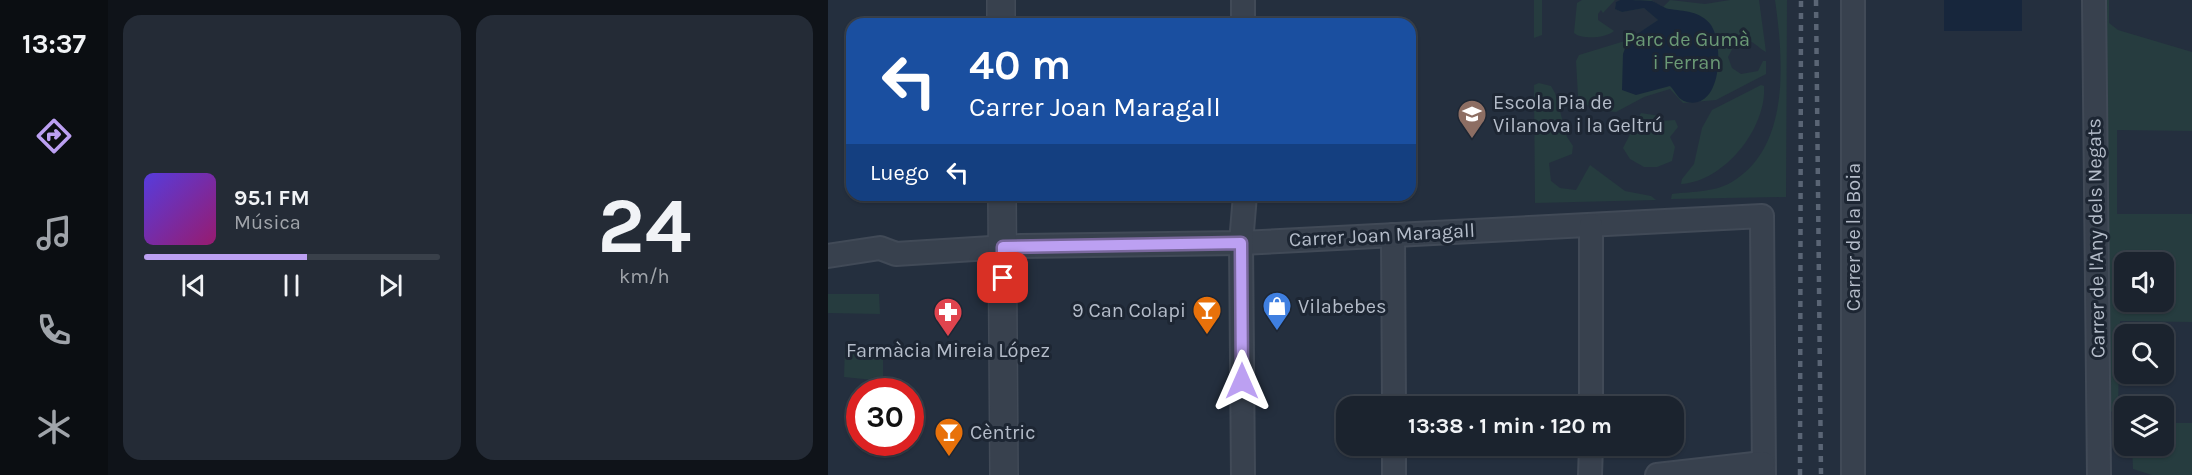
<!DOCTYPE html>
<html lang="es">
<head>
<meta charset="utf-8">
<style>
  :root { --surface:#1b232e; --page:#242b36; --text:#f1f3f6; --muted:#a0a4aa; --line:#39404a; --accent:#bca0f2 }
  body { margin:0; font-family:Karla,sans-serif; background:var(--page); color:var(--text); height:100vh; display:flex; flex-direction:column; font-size:22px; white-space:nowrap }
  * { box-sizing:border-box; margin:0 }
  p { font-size:20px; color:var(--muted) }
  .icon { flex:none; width:33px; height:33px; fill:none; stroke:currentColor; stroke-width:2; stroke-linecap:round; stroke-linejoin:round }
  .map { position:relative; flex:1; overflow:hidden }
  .side { display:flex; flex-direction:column; gap:15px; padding:15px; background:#0f1319; width:720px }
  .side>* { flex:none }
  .top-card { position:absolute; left:18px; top:18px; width:570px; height:183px; border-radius:18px; box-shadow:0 2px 4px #0004,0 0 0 2px var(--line); background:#1a4fa0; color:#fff; overflow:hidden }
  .fabs { position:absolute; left:1286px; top:252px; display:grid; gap:12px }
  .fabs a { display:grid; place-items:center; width:60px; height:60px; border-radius:12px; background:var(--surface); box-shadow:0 2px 4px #0004,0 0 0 2px var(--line); font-size:30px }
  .speed { position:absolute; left:18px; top:378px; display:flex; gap:12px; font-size:30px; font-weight:700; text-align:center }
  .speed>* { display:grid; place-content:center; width:78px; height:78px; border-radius:50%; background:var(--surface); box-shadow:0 2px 4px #0004,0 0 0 2px var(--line); line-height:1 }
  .speed .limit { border:9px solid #d22; background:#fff; color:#111 }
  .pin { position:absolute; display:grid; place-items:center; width:51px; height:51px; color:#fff; margin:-26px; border-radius:12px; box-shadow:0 3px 9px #0006 }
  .me { position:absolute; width:66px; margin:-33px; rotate:0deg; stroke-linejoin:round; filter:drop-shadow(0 0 4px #0008) }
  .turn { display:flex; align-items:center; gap:21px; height:126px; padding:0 24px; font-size:27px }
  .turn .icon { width:78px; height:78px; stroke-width:2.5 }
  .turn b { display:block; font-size:42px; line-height:51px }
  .then { display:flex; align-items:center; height:57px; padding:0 24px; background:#0003; gap:12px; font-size:22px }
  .side .tile { flex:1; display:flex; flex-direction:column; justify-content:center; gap:9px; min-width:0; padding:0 21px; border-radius:18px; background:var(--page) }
  .side .dial { align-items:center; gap:0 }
  .dial b { font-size:78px; line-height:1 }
  .song { display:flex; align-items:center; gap:18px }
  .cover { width:72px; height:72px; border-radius:9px; background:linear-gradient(135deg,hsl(250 70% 55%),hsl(320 70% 35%)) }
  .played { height:6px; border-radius:3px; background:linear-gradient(90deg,var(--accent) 55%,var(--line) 55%) }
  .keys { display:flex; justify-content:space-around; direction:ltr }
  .side .tiles { flex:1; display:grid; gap:15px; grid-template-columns:repeat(2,1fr) }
  .trip { position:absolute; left:508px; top:396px; width:348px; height:60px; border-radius:18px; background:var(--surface); box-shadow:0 2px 4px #0004,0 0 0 2px var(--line); font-weight:700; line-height:60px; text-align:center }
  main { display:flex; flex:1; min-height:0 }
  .menu { display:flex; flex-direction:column; width:108px; justify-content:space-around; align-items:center; background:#0b0e12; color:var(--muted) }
  .menu .icon { width:42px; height:42px }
  .menu .active { color:var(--accent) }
  .menu b { font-size:27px; color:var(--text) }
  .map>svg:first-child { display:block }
  .green { fill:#263c3f; fill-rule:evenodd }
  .water { fill:#17263c }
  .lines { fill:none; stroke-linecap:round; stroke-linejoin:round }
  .minor-casing { stroke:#414a57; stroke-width:26 }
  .tertiary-casing { stroke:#414a57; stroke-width:30 }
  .minor { stroke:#38414e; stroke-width:22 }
  .tertiary { stroke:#38414e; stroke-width:27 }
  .rail { stroke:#5a6575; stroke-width:4.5; stroke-dasharray:6 6; stroke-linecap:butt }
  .route-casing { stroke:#7a689d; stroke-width:15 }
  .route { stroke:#bca0f2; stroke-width:10 }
  .labels { text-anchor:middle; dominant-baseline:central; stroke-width:6; stroke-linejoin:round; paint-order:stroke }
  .park-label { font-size:20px; fill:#6b9a76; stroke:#1d2633 }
  .poi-label { font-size:20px; fill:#b4bcc9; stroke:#1d2633; text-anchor:start }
  .street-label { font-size:20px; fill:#b4bcc9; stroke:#1d2633 }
</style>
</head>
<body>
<main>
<nav class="menu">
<b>13:37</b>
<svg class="icon active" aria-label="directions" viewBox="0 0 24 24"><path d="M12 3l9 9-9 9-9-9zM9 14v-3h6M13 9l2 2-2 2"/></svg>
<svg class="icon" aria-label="music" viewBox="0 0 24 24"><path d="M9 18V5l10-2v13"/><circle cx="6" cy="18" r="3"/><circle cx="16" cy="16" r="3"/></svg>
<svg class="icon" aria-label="phone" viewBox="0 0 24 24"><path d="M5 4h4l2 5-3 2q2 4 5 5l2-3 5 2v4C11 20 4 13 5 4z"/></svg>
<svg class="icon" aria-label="climate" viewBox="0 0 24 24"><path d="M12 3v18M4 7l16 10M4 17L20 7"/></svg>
</nav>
<section class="side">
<div class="tiles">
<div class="tile">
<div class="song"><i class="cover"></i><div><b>95.1 FM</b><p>Música</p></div></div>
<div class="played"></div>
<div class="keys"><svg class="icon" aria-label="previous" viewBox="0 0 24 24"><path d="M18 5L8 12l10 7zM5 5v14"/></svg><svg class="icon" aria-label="pause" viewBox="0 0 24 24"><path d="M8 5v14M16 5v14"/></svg><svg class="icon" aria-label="next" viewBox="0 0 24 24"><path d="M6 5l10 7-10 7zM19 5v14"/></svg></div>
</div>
<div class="tile dial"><b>24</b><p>km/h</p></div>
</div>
</section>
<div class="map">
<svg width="1364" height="475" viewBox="0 0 1364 475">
  <rect width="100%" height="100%" fill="#242f3e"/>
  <g class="green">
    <path d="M706,0H714V35L706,38Z"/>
    <path d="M754,0H787L775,13L773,10L770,14V20L786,31C778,38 754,40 746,33L749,3Z"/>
    <path d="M792,0H823L835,7L842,0L877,4L902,0H931L938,52C927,46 924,36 908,42L900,57L904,68L913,74L930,71L935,61H938V74L888,100L855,103L842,89L816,97L788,112L770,110L755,103L750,96L748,61L751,55L800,40L830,20L816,8L794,12L787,9L788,2Z"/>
    <path d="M947,0H959L958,197L843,199L844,194C866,191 888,193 907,180C963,144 955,57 947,0Z"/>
    <path d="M1278,0H1281V23L1290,30L1364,52V131L1289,130V214H1364V322L1292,321L1290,408L1296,409L1282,412V475ZM1296,262H1335V302H1296Z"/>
    <path d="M711,83L723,86L727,93L739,137L745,146L744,154L721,163L723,181L732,188L748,190L762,165L797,191L823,196L828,200L707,203L706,85Z"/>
    <path d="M933,85L936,86C939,128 896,182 853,184L854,179L866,164L874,128L884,110Z"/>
    <path d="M813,113L832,116L833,121L847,120L850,127L842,137L847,147L844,161L829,167H816L802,159L795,148Z"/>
    <path d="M0,294H51L52,314L0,313Z"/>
    <path d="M17,346L55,347V381L16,377Z"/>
    <path d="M1335,423H1364V475H1324L1305,469L1304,446H1335Z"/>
  </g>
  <g class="water">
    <path d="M792,0C801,0 815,0 824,1C830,3 835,8 841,9C855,11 873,11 883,25C896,45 894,110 859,102C850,100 848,92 842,86L808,95L794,90L795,54L800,40L830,20L816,8L794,12L787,9L788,2Z"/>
    <rect x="1116" y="0" width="78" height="31"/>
  </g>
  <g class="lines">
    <g class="minor-casing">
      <g id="minor">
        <path d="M1025,0V475"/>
        <path d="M1266,0L1271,475"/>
        <path d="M415,24V0"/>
        <path d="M565,235L566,406"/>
        <path d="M0,256L52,248L68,254L193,246L413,243L934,216L936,475"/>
        <path d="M763,406V225"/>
        <path d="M566,446V475"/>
        <path d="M415,475L413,243L417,195"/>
        <path d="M762,475L763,446"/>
        <path d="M829,475L935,463"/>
      </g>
    </g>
    <g class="tertiary-casing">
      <g id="tertiary">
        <path d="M173,0V24"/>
        <path d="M174,195L176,475"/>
      </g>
    </g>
    <use href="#minor" class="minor"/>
    <use href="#tertiary" class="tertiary"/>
    <g class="rail">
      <path d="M988,0L993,475"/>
      <path d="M972,475L973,0"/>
    </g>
  </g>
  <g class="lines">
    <g class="route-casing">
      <path id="route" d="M175,278V247L413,243L414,381"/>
    </g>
    <use href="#route" class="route"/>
  </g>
  <defs>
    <g id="school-pin" transform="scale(1.5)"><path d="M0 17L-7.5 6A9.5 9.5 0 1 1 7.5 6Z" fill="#8d6e63" stroke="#1d2633"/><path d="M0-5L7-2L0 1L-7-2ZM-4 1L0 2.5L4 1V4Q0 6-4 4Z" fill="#fff"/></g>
    <g id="shop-pin" transform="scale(1.5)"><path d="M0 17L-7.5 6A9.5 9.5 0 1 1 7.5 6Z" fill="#3f7fe0" stroke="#1d2633"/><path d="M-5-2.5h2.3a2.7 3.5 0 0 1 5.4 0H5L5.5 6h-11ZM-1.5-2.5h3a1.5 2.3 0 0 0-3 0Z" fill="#fff"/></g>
    <g id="bar-pin" transform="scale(1.5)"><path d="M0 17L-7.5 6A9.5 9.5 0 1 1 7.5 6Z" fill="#e8710a" stroke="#1d2633"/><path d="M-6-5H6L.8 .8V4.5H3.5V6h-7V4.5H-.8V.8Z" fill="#fff"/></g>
    <g id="pharmacy-pin" transform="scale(1.5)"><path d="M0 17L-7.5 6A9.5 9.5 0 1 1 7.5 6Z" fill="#e0444e" stroke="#1d2633"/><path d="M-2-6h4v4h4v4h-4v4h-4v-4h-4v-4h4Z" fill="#fff"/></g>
  </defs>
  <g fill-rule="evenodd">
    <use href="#school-pin" x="644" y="114"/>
    <use href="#shop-pin" x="449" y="306"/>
    <use href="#bar-pin" x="379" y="310"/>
    <use href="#pharmacy-pin" x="120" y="312"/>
    <use href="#bar-pin" x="121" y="432"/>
  </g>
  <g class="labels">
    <g class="park-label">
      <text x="859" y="39">Parc de Gumà<tspan x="859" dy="23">i Ferran</tspan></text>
    </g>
    <g class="poi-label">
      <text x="665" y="102">Escola Pia de<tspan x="665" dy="23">Vilanova i la Geltrú</tspan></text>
      <text x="470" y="306">Vilabebes</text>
      <text x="358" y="310" text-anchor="end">9 Can Colapi</text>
      <text x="120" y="350" text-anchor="middle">Farmàcia Mireia López</text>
      <text x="142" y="432">Cèntric</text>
    </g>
    <g class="street-label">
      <text transform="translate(554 235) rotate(-3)">Carrer Joan Maragall</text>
      <text transform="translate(1025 237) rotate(-90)">Carrer de la Boia</text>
      <text transform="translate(1268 238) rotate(-91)">Carrer de l'Any dels Negats</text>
    </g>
  </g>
</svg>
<div class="fabs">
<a><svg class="icon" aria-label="sound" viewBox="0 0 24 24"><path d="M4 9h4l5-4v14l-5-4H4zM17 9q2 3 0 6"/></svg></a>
<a><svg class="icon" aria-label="search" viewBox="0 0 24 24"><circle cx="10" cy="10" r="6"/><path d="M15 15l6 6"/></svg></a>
<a><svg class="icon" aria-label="layers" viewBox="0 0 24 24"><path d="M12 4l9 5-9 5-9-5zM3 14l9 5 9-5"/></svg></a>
</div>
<div class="speed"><div class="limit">30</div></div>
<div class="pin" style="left:175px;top:278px;background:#d93025"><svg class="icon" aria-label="arrive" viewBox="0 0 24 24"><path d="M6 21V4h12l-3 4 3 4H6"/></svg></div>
<svg class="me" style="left:414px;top:381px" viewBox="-20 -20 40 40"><path d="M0-17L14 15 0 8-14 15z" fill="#bca0f2" stroke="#fff" stroke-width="4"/></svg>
<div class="trip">13:38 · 1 min · 120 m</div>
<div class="top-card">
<div class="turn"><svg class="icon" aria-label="left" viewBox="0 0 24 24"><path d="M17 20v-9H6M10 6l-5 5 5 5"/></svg><div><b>40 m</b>Carrer Joan Maragall</div></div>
<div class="then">Luego<svg class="icon" aria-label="left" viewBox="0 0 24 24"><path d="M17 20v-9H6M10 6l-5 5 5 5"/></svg></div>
</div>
</div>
</main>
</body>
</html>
